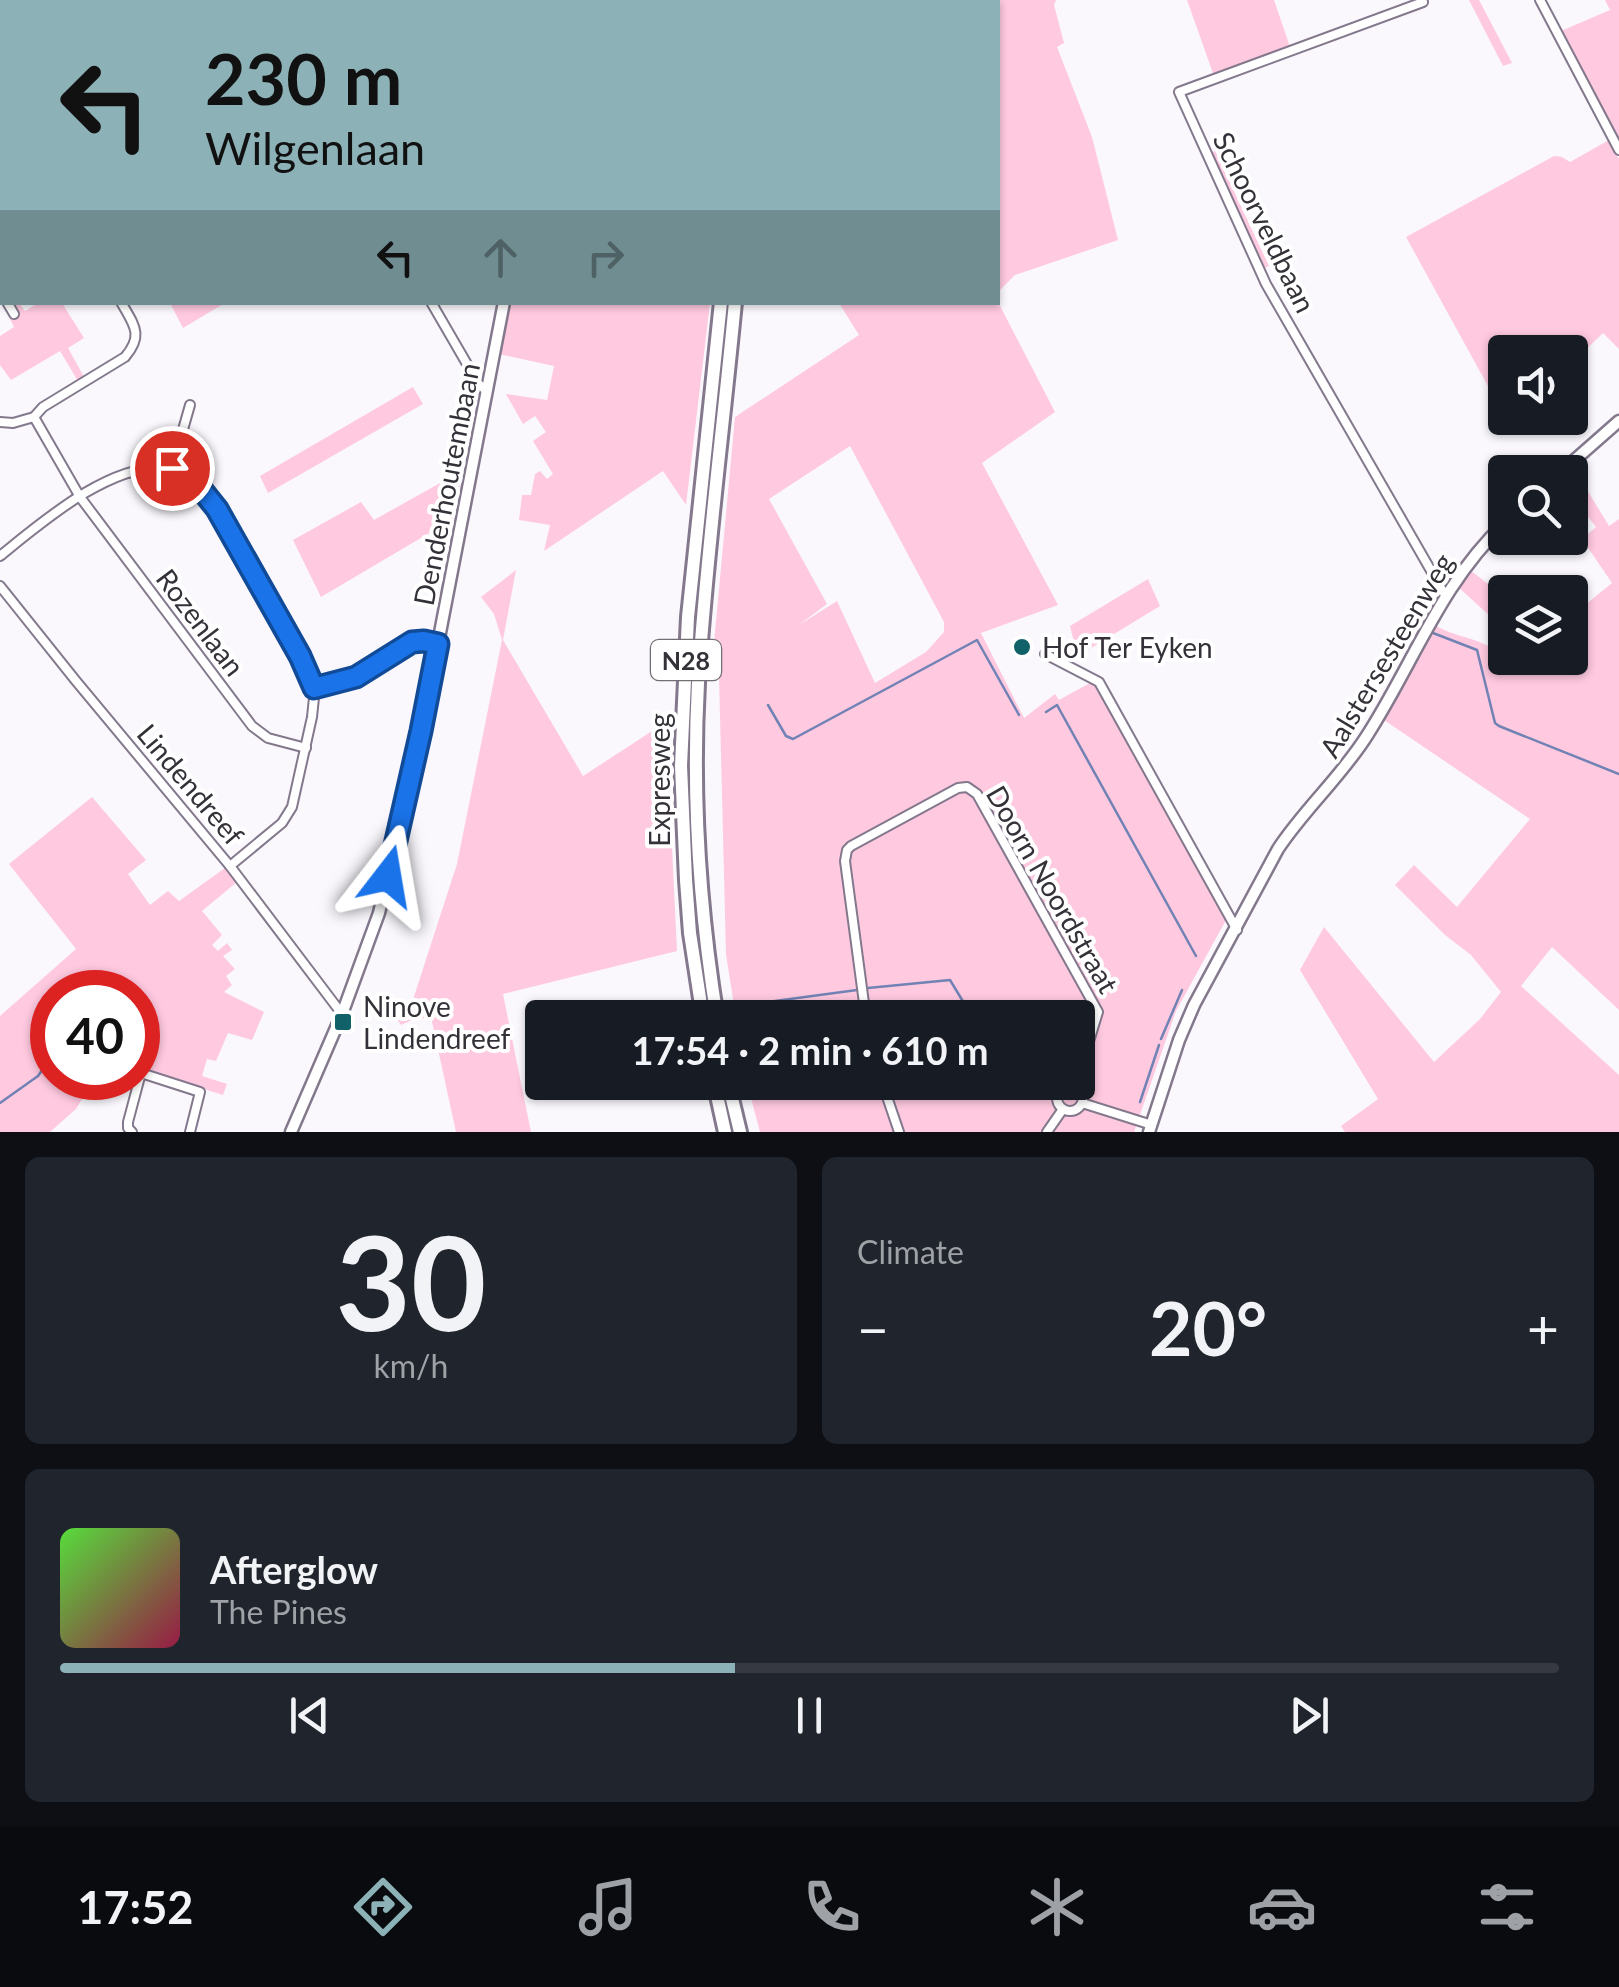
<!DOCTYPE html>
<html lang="en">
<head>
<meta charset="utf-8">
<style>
  :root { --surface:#171b24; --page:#20242c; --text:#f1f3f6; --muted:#9ea1a6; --line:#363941; --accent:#8cb1b6 }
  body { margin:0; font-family:Lato,sans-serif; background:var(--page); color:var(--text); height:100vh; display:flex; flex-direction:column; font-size:38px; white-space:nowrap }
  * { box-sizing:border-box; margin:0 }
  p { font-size:32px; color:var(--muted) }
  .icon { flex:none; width:55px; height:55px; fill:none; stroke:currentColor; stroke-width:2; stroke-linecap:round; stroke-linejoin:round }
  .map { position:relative; height:1132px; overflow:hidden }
  .sheet { display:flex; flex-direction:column; gap:25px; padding:25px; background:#0d0f14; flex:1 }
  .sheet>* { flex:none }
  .banner { position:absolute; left:0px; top:0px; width:1000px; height:305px; box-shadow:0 2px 8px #0004; background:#8cb1b6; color:#111; overflow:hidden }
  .tools { position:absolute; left:1488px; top:335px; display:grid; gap:20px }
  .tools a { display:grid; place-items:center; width:100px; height:100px; border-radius:10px; background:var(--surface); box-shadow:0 2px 8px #0004; font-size:50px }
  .speed { position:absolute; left:30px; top:970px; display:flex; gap:20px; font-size:50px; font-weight:700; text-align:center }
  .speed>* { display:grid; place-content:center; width:130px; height:130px; border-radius:50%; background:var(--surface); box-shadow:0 2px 8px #0004; line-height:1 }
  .speed .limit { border:15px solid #d22; background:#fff; color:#111 }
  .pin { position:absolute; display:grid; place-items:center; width:85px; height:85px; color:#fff; margin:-42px; border:5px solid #fff; border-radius:50%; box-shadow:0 2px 10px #0007 }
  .me { position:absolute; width:110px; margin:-55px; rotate:14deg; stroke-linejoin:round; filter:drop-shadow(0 0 8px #0008) }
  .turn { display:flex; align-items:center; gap:35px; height:210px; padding:0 40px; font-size:45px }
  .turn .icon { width:130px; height:130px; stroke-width:2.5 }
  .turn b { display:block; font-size:70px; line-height:85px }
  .lanes { display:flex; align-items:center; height:95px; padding:0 40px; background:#0003; justify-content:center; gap:50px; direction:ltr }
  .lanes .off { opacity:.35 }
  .big { font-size:75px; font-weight:700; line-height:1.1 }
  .sheet .tile { flex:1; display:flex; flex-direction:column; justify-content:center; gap:15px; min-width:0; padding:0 35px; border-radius:15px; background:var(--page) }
  .sheet .dial { align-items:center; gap:0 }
  .dial b { font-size:130px; line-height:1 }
  .song { display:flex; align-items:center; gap:30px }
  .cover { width:120px; height:120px; border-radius:15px; background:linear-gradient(135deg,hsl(110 70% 55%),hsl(340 70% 35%)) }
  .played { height:10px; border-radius:5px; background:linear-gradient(90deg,var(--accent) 45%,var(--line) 45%) }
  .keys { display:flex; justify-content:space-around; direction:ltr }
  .heat { display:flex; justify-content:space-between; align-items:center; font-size:55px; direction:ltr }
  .sheet .tiles { flex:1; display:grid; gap:25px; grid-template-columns:1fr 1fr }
  .tile:last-child { grid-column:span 2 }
  .trip { position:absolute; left:525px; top:1000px; width:570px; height:100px; border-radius:10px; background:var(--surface); box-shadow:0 2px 8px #0004; font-weight:700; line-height:100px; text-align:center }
  .menu { display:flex; height:160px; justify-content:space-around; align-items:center; background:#090b0e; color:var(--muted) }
  .menu .icon { width:70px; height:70px }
  .menu .on { color:var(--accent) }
  .menu b { font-size:45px; color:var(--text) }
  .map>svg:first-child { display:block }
  .green { fill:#ffc9e0; fill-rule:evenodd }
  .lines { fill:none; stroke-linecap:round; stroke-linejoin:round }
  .stream { stroke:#7182b4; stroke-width:2.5 }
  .street-casing { stroke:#83788c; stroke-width:12 }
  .secondary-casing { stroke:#83788c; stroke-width:15 }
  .highway-casing { stroke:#83788c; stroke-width:18 }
  .street { stroke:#fff; stroke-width:8 }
  .secondary { stroke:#fff; stroke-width:10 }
  .highway { stroke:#fff; stroke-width:12 }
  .route-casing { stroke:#114b97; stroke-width:25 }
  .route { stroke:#1a73e8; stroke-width:18 }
  .poi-dot { fill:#116168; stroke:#fff; stroke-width:4 }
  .labels { text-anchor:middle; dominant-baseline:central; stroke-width:8; stroke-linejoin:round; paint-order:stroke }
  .shield { fill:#fff; stroke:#726f74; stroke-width:2.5 }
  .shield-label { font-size:25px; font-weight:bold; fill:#353139 }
  .street-label { font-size:28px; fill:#353139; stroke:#fff }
  .poi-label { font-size:28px; fill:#353139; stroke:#fff; text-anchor:start }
</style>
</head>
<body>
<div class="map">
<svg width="1619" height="1132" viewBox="0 0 1619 1132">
  <rect width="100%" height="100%" fill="#faf8fd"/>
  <g class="green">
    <path d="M778,0H1056L1054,5L1064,43L1057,47L1092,137L1118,240L1015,275L998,292V2H777Z"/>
    <path d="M1187,0H1274L1290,47L1214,76Z"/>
    <path d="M1469,0H1479L1512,63L1503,66Z"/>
    <path d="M1605,0H1619V143L1561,31L1610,10Z"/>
    <path d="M1609,140L1619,159V349L1603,333L1570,365V352H1505V417L1406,237L1554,156L1562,157L1570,162Z"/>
    <path d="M1215,151L1269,266L1262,269L1207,154Z"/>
    <path d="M998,302L1055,412L982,463L1058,605L981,633L1024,718L1055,694L1059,700L1090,683L1097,686L1226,920L1176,1011L1134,1132H760L747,1083L1078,1082V1018L736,1017L726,955L719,676L711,675L735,417L859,335L839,303ZM850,446L944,622V632L926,652L875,683L837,601L799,625L827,604L769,499Z"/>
    <path d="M15,303H19L25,311L38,303H62L84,338L68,348L84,377L78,381L60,351L11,380L0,365V336L14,327L9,317L15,313L13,306Z"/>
    <path d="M170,303H225L183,328Z"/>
    <path d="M510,303H710L686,505L663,471L544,551L550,525L519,520L522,495H531L535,474L540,471L547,479L553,474L533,441L546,432L535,416L523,424L506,394L547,400L554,366L499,354Z"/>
    <path d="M413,387L423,404L268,493L260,476Z"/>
    <path d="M1575,470L1609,526L1619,519V1010L1552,947L1521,986L1619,1075V1132H1345L1341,1126L1378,1099L1300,970L1324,927L1434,1062L1480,1019L1501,992L1471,955L1445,935L1395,885L1414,865L1457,907L1530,819L1384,720L1436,626C1453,636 1472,637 1488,646L1503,628L1457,586L1470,570L1505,597V658H1570V617L1612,583L1582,539L1596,527L1570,494V474Z"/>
    <path d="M458,473L461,479L453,519L321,597L293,540L361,502L374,520Z"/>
    <path d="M516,570L503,640L583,776L666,722L677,951L503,994L531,1132H456L431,1017L412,1020L401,1025L396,1018L408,1015L457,864L502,640L494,614L481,597Z"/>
    <path d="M1148,579L1160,606L1073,659L1069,656L1067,650L1075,646L1070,626Z"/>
    <path d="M92,797L146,860L128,874L150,905L168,891L179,901L225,868L237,882L202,911L222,935L212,945L218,951L227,943L232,950L223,956L235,969L226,976L232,985L224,992L264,1012L252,1040L228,1033L216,1061L207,1059L202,1076L227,1084L223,1095L138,1068V992H52V1078H95L76,1109L50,1132H0V1016L76,949L9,864Z"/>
  </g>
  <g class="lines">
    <g class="stream">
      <path d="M1433,633L1477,650L1495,723L1499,726L1619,774"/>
      <path d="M768,705L786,736L793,739L977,640L1019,715"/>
      <path d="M1046,712L1057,705L1196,956"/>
      <path d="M868,988L950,980L973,1018"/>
      <path d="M98,992L99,991"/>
      <path d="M745,1005L857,990"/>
      <path d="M1161,1039L1182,990"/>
      <path d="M1140,1102L1159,1045"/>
      <path d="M0,1103L38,1076L52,1056"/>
    </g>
    <g class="street-casing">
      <g id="street">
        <path d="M1540,0L1619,150"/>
        <path d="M1423,2L1179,92L1266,284L1445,595"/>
        <path d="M0,146L2,144"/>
        <path d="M0,292L2,296"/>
        <path d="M7,302L14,314"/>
        <path d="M431,302L478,383L487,392"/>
        <path d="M34,417L43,407L125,357C144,335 134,325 121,302"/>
        <path d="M0,422L13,423L34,417L80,497L252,726L268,738L306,748"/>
        <path d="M172,468L190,405"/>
        <path d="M0,556C42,522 112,461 169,468C182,470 197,484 207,494L300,656L315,688L312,717L292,807L282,823L230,866"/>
        <path d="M0,586L76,681L230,866L342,1014"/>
        <path d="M1045,654L1099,682L1237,930"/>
        <path d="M315,688L356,677L413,642L424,641L438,644"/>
        <path d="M866,1018L845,861L847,850L851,846L958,788L967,787L977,794L1098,1012L1078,1077"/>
        <path d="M882,1082L899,1132"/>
        <circle cx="1070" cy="1098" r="13"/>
        <path d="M1082,1103L1152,1125"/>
        <path d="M132,1132L128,1128V1122L141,1073L200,1092L190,1132"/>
        <path d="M1047,1132L1063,1109"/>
      </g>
    </g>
    <g class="secondary-casing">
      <g id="secondary">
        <path d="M564,2L565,0"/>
        <path d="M1561,472L1619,421"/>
        <path d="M291,1132L342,1014L379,913L421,731L504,302"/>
        <path d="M1149,1132L1179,1040L1194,1005L1278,849C1305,808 1342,776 1368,734C1414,662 1441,583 1505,523"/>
      </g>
    </g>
    <g class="highway-casing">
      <g id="highway">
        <path d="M753,2L754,0"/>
        <path d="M768,2V0"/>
        <path d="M703,1018L690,933L686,880L681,766L688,617L721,302"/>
        <path d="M717,1018C699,907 692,794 698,683C706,556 723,429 735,302"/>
        <path d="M714,1082L725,1132"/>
        <path d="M728,1082L740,1132"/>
      </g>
    </g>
    <use href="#street" class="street"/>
    <use href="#secondary" class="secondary"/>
    <use href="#highway" class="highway"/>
  </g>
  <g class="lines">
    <g class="route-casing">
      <path id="route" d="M172,468L197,484L217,509L300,656L314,688L356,677L412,642L424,641L438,644L421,731L388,876"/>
    </g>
    <use href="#route" class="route"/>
  </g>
  <g class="poi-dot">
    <circle cx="1022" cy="647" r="10"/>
    <rect x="333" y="1012" width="20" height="20" rx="5"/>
  </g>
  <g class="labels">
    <rect class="shield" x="651" y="640" width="70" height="40" rx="8"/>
    <g class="shield-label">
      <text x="686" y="660">N28</text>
    </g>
    <g class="street-label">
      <text transform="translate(1265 222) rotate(64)">Schoorveldbaan</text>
      <text transform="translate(446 484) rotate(-79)">Denderhoutembaan</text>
      <text transform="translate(201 622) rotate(53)">Rozenlaan</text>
      <text transform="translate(1386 655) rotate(-59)">Aalstersesteenweg</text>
      <text transform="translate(659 780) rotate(-90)">Expresweg</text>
      <text transform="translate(191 784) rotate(50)">Lindendreef</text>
      <text transform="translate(1053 889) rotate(60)">Doorn Noordstraat</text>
    </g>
    <g class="poi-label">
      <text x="1042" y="647">Hof Ter Eyken</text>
      <text x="363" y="1006">Ninove<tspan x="363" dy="32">Lindendreef</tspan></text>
    </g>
  </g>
</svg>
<div class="tools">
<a><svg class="icon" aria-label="sound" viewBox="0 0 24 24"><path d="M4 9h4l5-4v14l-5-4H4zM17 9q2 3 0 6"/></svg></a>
<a><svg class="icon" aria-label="search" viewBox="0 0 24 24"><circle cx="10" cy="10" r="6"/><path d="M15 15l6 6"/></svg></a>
<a><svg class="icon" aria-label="layers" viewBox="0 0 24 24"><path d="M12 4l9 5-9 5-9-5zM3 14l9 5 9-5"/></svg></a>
</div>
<div class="speed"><div class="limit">40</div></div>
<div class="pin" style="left:172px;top:468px;background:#d93025"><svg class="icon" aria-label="arrive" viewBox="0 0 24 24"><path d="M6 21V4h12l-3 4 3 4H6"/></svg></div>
<svg class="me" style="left:388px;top:876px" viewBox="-20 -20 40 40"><path d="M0-17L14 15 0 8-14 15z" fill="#1a73e8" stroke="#fff" stroke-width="4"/></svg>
<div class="trip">17:54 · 2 min · 610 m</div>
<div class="banner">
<div class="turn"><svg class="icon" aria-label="left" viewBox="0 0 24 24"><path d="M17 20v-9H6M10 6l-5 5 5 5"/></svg><div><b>230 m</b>Wilgenlaan</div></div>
<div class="lanes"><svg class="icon" aria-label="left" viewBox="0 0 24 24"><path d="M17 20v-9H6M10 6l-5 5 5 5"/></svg><svg class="icon off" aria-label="ahead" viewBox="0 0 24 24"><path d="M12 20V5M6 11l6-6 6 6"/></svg><svg class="icon off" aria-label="right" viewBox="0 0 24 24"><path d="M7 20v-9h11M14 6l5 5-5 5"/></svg></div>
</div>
</div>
<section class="sheet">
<div class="tiles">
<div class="tile dial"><b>30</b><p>km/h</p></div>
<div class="tile"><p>Climate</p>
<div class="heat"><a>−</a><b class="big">20°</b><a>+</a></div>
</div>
<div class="tile">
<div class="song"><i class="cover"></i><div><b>Afterglow</b><p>The Pines</p></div></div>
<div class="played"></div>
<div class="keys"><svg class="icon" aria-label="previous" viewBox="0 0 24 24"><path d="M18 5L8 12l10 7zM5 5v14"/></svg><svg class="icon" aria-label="pause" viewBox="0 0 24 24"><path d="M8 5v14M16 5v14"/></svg><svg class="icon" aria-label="next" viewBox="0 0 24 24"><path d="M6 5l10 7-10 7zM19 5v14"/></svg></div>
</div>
</div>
</section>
<nav class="menu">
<b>17:52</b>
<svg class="icon on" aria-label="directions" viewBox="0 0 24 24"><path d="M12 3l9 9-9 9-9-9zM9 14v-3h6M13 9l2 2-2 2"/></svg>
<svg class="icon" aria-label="music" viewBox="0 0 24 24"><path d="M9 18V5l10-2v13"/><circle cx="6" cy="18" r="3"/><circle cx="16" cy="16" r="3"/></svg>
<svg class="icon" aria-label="phone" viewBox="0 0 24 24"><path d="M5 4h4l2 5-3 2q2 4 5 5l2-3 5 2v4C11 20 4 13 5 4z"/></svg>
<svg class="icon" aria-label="climate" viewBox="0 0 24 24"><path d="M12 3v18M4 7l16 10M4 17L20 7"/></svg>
<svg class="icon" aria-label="car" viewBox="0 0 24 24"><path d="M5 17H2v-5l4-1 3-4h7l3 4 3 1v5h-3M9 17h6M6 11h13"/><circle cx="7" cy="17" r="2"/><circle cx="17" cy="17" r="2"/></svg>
<svg class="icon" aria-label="filters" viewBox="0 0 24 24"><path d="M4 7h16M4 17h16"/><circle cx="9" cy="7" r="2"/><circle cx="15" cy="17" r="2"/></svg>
</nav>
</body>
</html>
